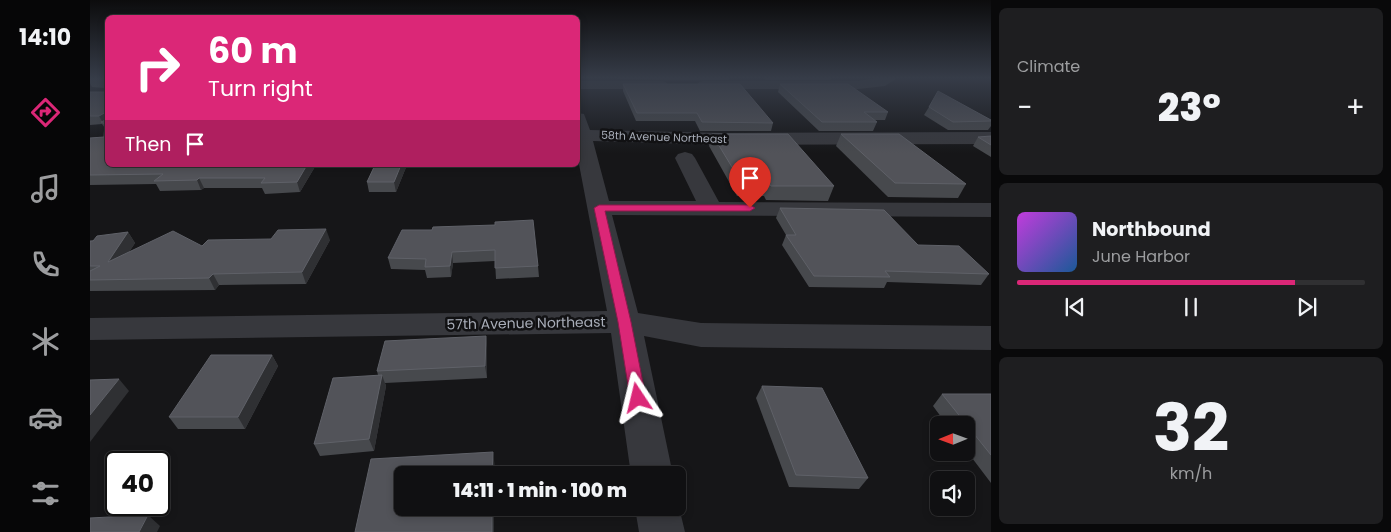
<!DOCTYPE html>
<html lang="en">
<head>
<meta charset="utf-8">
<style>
  :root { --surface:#101012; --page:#1e1e20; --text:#f1f3f6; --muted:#9c9d9f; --line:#303032; --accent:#db2777 }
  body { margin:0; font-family:Poppins,sans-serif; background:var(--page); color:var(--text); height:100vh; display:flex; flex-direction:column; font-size:19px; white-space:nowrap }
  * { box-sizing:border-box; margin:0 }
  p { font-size:16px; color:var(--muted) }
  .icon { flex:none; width:28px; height:28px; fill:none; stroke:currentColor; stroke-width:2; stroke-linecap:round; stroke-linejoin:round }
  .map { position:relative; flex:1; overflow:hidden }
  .sheet { display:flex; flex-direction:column; gap:8px; padding:8px; background:#09090a; width:400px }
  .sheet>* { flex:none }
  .hud { position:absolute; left:15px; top:15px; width:475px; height:152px; border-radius:8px; box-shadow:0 2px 8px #0003,0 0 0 1px var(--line); background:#db2777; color:#fff; overflow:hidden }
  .needle { width:32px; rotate:269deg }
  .buttons { position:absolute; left:840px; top:416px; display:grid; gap:10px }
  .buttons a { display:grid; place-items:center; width:45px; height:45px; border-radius:8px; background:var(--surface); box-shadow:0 2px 8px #0003,0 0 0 1px var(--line); font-size:25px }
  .speed { position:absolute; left:15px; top:451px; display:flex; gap:10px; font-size:25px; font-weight:700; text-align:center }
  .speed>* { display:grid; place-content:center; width:65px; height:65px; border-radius:50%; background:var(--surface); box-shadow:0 2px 8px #0003,0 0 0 1px var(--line); line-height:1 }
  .speed .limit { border:2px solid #111; border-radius:8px; background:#fff; color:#111 }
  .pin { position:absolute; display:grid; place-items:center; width:42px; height:42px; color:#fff; margin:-51px -21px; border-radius:50% 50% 50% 0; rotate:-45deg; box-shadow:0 0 5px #0007 }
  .pin .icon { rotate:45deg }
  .me { position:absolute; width:55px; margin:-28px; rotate:350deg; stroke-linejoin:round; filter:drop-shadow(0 0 4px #0008) }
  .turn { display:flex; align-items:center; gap:18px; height:105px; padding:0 20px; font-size:22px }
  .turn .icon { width:65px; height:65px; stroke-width:2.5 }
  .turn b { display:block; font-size:35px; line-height:42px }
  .then { display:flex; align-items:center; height:48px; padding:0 20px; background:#0003; gap:10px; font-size:19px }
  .big { font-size:38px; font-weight:800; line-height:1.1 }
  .sheet .card { flex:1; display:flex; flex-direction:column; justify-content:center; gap:8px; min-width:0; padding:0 18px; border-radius:8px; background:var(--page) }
  .sheet .dial { align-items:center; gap:0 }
  .dial b { font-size:65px; line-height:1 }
  .song { display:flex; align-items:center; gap:15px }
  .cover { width:60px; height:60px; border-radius:8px; background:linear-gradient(135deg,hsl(290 70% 55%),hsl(210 70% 35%)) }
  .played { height:5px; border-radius:2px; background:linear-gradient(90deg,var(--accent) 80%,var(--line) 80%) }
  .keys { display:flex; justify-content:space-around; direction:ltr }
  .heat { display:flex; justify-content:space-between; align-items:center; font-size:28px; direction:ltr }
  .trip { position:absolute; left:304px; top:466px; width:292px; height:50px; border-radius:8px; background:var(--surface); box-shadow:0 2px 8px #0003,0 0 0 1px var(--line); font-weight:800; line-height:50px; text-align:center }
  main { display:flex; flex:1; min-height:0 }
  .dock { display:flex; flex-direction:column; width:90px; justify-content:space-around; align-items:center; background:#060607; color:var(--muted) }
  .dock .icon { width:35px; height:35px }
  .dock .active { color:var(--accent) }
  .dock b { font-size:22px; color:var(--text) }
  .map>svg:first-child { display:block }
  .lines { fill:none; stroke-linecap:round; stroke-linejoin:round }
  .minor { fill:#37383d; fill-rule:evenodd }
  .wall { fill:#47494d }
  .shaded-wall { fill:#2f3033 }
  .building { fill:#525359; stroke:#5f6168 }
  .route { fill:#db2777; stroke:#8e194d }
  .labels { text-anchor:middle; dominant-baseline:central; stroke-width:5; stroke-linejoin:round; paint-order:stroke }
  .far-street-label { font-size:11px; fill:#a8adb8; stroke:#111113 }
  .street-label { font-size:14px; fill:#a8adb8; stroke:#111113 }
</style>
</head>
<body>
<main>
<nav class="dock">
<b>14:10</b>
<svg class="icon active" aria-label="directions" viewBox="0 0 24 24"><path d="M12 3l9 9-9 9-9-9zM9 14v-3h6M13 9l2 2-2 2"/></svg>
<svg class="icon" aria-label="music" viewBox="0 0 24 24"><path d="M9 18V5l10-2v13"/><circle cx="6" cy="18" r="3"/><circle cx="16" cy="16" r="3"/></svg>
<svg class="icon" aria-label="phone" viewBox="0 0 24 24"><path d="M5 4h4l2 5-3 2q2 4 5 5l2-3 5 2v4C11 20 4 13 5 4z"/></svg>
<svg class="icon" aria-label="climate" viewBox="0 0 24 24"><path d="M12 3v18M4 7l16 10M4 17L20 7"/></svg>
<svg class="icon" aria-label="car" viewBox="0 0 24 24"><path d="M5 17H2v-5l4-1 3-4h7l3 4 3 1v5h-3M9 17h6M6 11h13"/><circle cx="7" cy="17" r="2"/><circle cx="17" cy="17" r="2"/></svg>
<svg class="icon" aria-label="filters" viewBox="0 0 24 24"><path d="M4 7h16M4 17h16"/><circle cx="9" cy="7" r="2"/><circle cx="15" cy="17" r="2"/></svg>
</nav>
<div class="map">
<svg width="901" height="532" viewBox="0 0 901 532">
  <rect width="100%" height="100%" fill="#161618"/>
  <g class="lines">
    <g class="minor">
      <path d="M788,78H807L795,86L768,89H614L609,88L607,85L609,82L614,81H768Z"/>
      <path d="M488,81H571L576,82L578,85L576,88L571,89H488Z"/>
      <path d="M488,113L494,114L500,130L632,133L901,132V144L632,145L503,141L519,201H606L585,158L588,154L595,152L602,154L605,158L629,202L901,203V217L522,215L548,313L611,323L901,326V350L611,347L554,336L583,475H541L521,333L0,340V318L517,311L488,159Z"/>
      <path d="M588,503L595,532H549L545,508H588Z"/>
    </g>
  </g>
  <g class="wall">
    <path d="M0,78H18V165H226L210,192L175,194L172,188H114L111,190L70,191L66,184L0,185V138L14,137L15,128L12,124L0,125V92H15V88L2,87L0,83Z"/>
    <path d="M527,78H639V80L527,79Z"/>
    <path d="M674,78H741L740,80H676Z"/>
    <path d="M533,84L683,123L681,131H610L605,121H546L533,91Z"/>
    <path d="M690,84L798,112L795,120H784L787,122L783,131H729L688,92Z"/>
    <path d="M839,107L901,120V126L898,130H858L834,115Z"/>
    <path d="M622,134L744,186L738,201L676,200L674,196H647L619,146Z"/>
    <path d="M751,134L876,184L868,198L798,197L746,146Z"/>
    <path d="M901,136V157L883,146L888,137Z"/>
    <path d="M285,165H317L306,192H279L277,182Z"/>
    <path d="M690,208L828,245L899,274L891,285L797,282L794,288L719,287L692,245L696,235L686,218Z"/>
    <path d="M405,225L448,266L449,277L406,279L405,261L363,263L361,277L337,278L335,270L301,269L298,258L342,230Z"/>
    <path d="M38,232L45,243L39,252L112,246L240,240L216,284L129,285L125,290L0,291V241Z"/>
    <path d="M396,336L397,348V378L295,383L296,386L284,451L230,456L224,444L288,375L287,371Z"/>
    <path d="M182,355L188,366L155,429H88L79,417Z"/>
    <path d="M672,386L778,478L769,489L699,487L666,398Z"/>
    <path d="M852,394H901V483L876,450V425H857L843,406Z"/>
  </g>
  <g class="shaded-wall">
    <path d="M18,111V122L13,123L9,116Z"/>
    <path d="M217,165H226L210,192L207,182Z"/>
    <path d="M311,165H317L306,192L304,182Z"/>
    <path d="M109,178L114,188L111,190L107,180Z"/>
    <path d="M236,229L240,240L216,284L212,272Z"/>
    <path d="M38,232L45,243L25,274L18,262Z"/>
    <path d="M362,252L363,263L361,277L360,266Z"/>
    <path d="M123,274L129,285L125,290L119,278Z"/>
    <path d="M396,336L397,348V378L395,366Z"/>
    <path d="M182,355L188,366L155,429L148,417Z"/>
    <path d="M292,375L296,386L284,451L279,439Z"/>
    <path d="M29,379L39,391L0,442V415Z"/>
    <path d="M403,452L405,468L404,475H402Z"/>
    <rect x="402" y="508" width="2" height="24"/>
    <path d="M58,515L70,526L67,532H49Z"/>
  </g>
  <g class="building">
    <path d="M0,78H18V111L9,116H0V92H15V80H0Z"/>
    <path d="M533,84H650L683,123L612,122L607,113H547Z"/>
    <path d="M690,84H758L798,112H774L787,122H732Z"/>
    <path d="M848,91L901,120V121L863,122L839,107Z"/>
    <path d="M18,119V165H217L207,182L171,183L175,178H109L107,180L64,181L73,174L0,175V138L14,137L15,124L11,122Z"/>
    <path d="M622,134H698L744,186H681L678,182H651Z"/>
    <path d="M751,134H809L876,184L805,183Z"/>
    <path d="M901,136V145L888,137Z"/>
    <path d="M285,165H311L304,182H277Z"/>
    <path d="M690,208L794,210L828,245L869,246L899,274L795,271L800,277L724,276L696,235H706Z"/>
    <path d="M443,220L448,266L405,268V250L362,252L360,266L335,267L336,259L298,258L312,230H342L343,227L405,225V222Z"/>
    <path d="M236,229L212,272L123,274L119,278L0,280V271L10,266H0V241H3L7,236L38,232L18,262L83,231L112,246L118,240L181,239L188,230Z"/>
    <path d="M396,336L395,366L287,371L295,341Z"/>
    <path d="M121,355H182L148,417H79Z"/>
    <path d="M292,375L279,439L224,444L243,378Z"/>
    <path d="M29,379L0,415V380Z"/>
    <path d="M672,386L732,388L778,478L706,475Z"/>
    <path d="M852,394H901V455Z"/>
    <path d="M403,452L402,475H312V508H402V532H265L281,459Z"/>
    <path d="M58,515L49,532H0V518Z"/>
  </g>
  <linearGradient id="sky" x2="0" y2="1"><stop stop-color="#0c0c0d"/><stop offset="0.51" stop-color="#363c48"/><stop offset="1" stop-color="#363c48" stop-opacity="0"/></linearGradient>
  <rect width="901" height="153" fill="url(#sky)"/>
  <path class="route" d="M509,205H660L665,208L660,211H515L541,322L556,398L554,403L548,405L543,403L540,398L528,322L504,208Z"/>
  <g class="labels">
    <g class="far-street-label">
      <text transform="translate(574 137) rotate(2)">58th Avenue Northeast</text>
    </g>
    <g class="street-label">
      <text transform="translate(436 323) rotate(-1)">57th Avenue Northeast</text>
    </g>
  </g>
</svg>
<div class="buttons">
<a><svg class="needle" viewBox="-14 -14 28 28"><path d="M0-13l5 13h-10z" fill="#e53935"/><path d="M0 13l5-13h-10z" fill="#9c9d9f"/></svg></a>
<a><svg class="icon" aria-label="sound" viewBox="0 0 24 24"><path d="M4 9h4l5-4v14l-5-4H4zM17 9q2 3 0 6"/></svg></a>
</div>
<div class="speed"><div class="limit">40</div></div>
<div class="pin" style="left:660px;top:208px;background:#d93025"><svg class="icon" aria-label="arrive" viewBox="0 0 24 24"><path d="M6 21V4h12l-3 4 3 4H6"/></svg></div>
<svg class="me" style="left:548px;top:398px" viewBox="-20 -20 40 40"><path d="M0-17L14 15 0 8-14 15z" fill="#db2777" stroke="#fff" stroke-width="4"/></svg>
<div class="trip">14:11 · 1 min · 100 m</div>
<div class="hud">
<div class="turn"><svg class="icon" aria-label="right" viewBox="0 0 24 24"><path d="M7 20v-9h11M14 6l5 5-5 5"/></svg><div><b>60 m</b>Turn right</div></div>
<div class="then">Then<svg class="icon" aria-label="arrive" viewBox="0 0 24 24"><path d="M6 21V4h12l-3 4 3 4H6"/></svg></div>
</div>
</div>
<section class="sheet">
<div class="card"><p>Climate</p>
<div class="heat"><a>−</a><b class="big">23°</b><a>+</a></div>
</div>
<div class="card">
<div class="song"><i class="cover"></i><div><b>Northbound</b><p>June Harbor</p></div></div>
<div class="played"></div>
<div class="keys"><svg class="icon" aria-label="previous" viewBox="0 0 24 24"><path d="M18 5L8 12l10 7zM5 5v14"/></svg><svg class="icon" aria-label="pause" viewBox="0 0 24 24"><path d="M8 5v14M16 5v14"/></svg><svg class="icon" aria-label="next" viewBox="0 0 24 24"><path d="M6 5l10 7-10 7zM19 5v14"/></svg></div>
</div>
<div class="card dial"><b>32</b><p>km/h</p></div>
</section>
</main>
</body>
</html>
